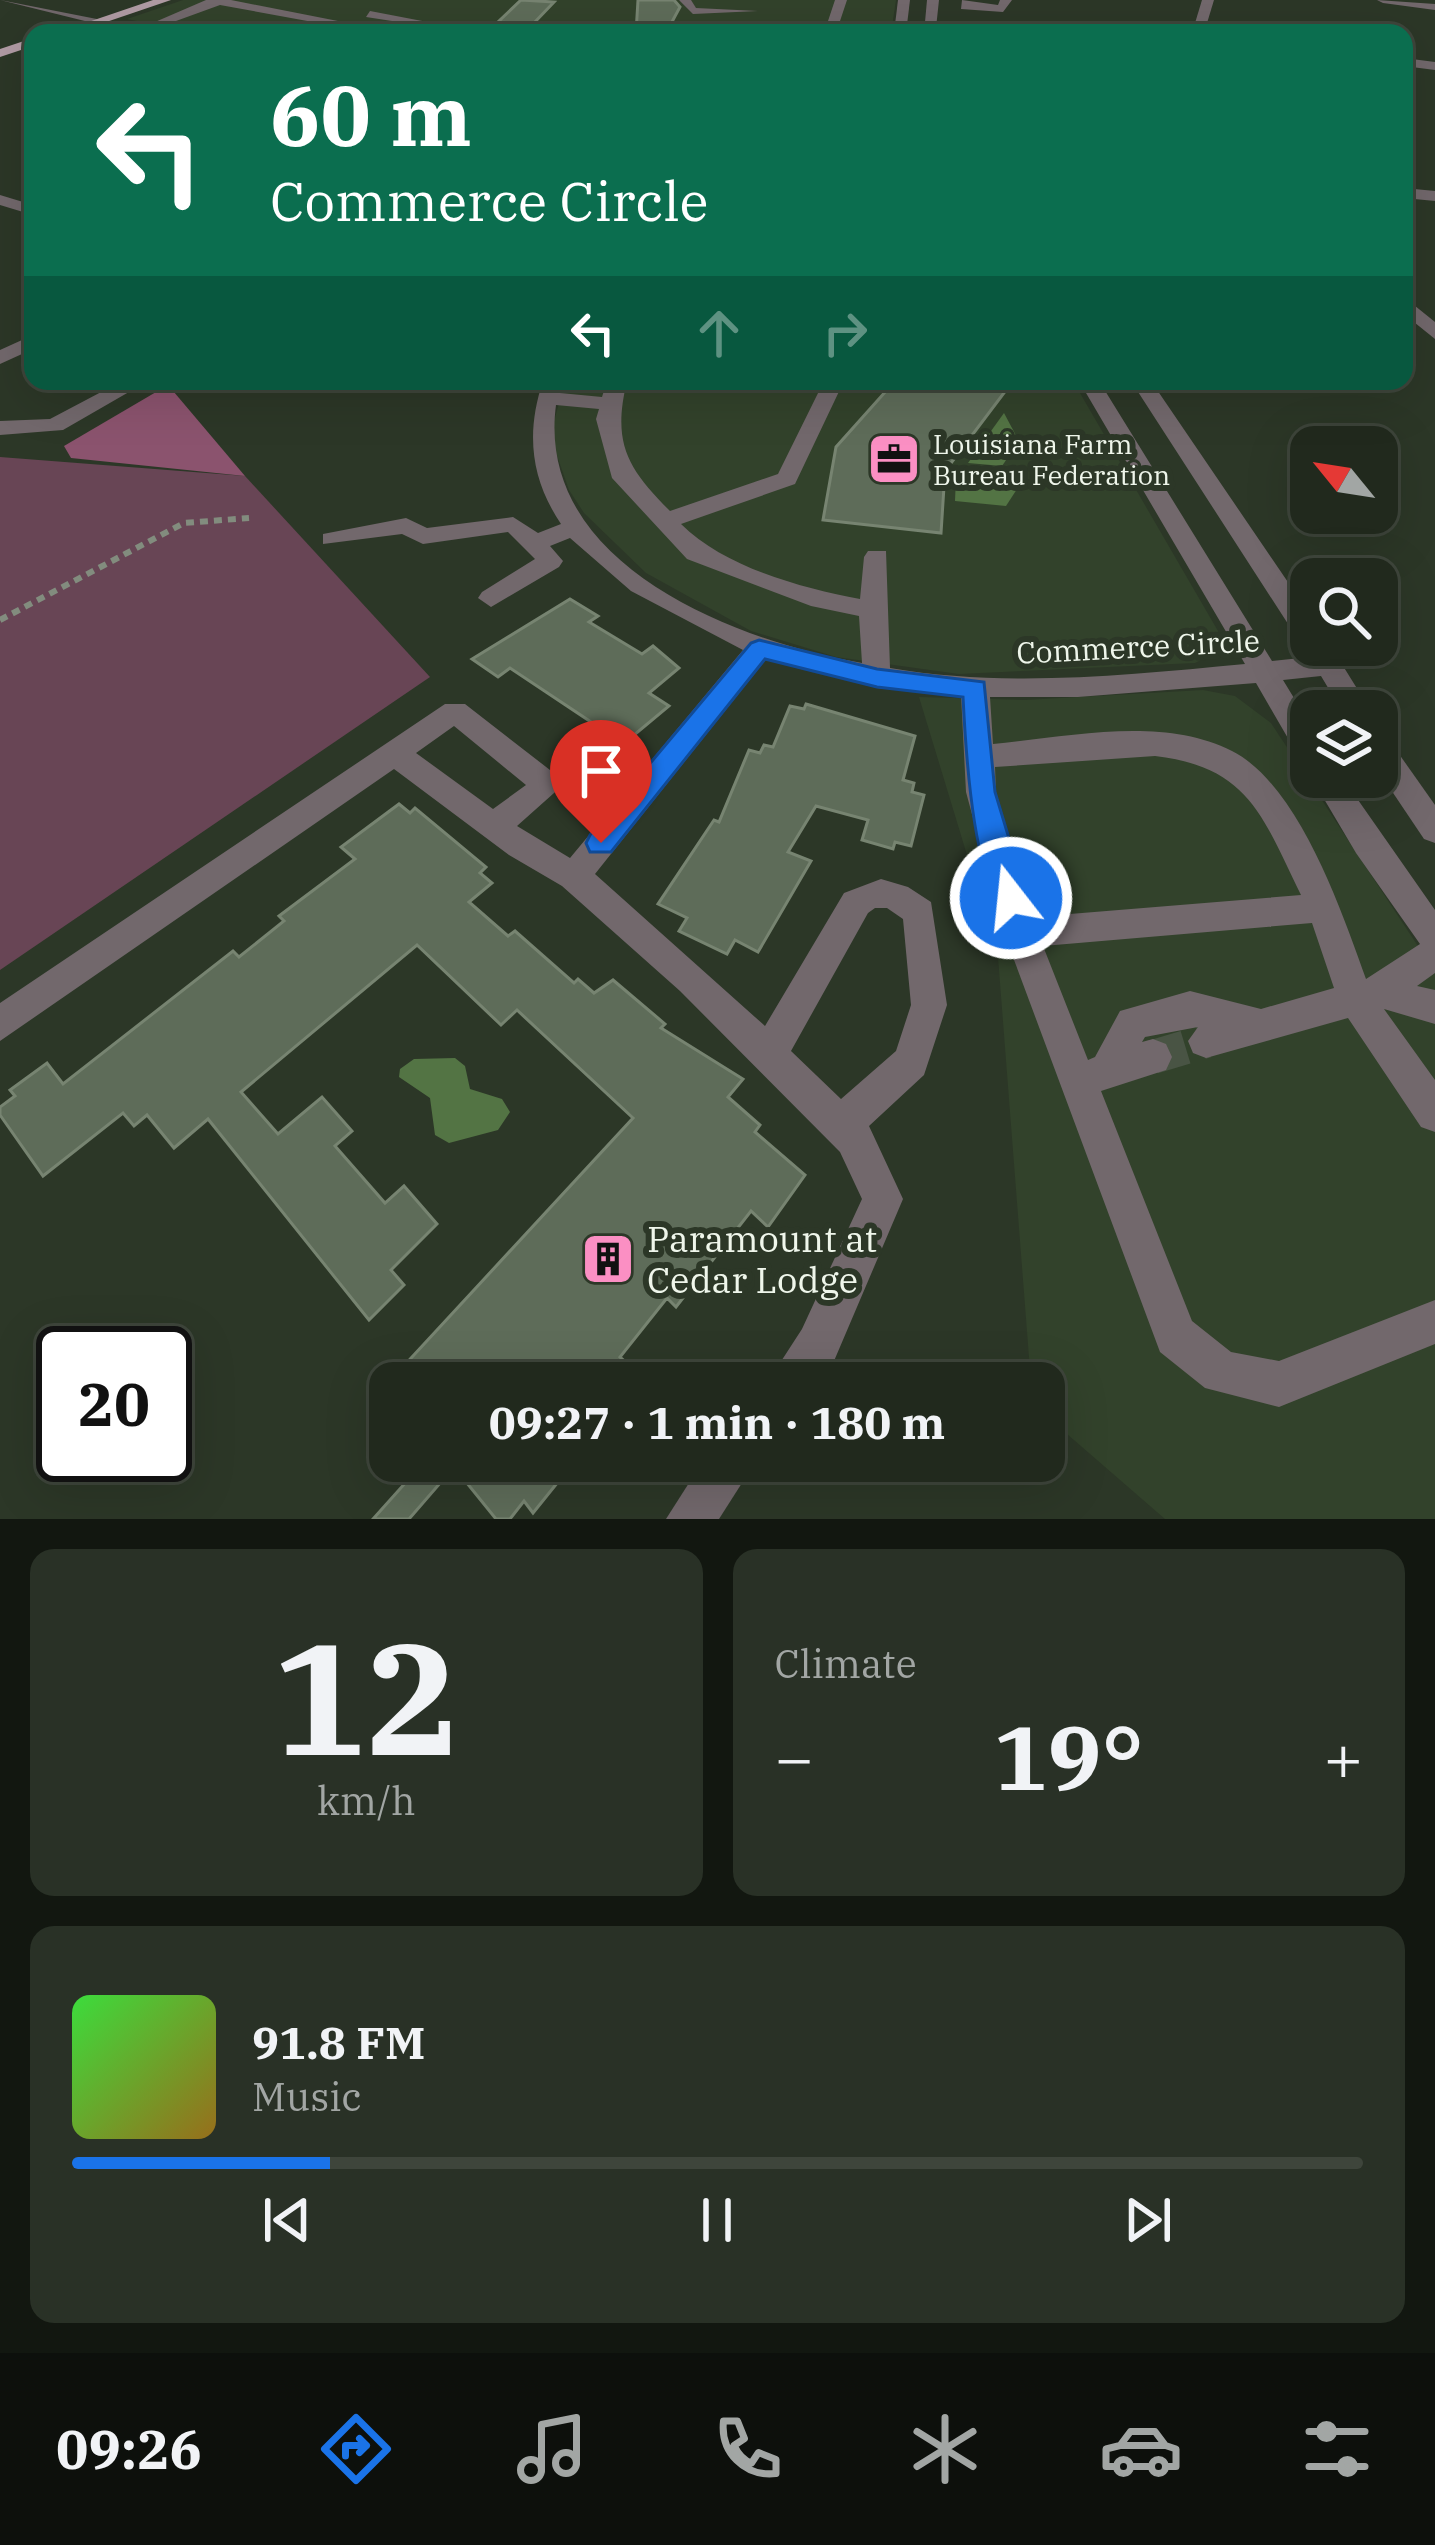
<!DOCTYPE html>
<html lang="en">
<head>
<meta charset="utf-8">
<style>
  :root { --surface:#21291d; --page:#293126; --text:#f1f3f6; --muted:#a2a6a4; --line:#3e453b; --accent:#1a73e8 }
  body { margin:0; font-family:"IBM Plex Serif",serif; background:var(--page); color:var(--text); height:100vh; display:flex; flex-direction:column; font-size:45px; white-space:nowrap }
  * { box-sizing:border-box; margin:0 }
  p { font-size:39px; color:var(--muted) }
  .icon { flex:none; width:66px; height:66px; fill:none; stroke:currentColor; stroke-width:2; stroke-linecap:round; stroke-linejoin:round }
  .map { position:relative; height:1519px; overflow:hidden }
  .details { display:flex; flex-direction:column; gap:30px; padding:30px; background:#121710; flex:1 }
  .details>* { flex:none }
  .guide { position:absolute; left:24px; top:24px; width:1389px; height:366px; border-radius:24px; box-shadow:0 12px 48px #0002,0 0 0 3px var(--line); background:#0b6e4f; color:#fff; overflow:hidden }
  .needle { width:78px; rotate:300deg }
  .controls { position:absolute; left:1290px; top:426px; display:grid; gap:24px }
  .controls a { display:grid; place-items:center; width:108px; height:108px; border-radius:24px; background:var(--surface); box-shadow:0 12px 48px #0002,0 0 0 3px var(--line); font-size:60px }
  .speed { position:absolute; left:36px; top:1326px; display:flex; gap:24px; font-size:60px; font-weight:700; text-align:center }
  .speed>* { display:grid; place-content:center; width:156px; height:156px; border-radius:50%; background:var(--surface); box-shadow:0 12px 48px #0002,0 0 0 3px var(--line); line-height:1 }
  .speed .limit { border:6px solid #111; border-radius:18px; background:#fff; color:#111 }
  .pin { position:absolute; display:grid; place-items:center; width:102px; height:102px; color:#fff; margin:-123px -51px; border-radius:50% 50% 50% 0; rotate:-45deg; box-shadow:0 0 12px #0007 }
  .pin .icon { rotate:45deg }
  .me { position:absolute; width:132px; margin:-66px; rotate:344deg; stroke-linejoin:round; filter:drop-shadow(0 0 9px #0008) }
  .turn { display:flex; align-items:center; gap:42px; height:252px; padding:0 48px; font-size:54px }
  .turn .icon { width:156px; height:156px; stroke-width:2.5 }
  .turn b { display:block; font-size:84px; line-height:102px }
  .lanes { display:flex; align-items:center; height:114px; padding:0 48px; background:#0003; justify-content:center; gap:60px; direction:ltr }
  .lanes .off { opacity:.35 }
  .big { font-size:90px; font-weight:700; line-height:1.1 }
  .details .tile { flex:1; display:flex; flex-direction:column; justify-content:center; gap:18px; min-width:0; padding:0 42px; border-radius:24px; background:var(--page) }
  .details .dial { align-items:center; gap:0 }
  .dial b { font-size:156px; line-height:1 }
  .song { display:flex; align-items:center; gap:36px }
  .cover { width:144px; height:144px; border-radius:18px; background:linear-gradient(135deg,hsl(120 70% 55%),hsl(40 70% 35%)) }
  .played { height:12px; border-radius:6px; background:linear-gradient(90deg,var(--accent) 20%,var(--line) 20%) }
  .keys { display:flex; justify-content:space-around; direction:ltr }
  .heat { display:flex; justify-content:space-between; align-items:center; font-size:66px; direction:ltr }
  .details .tiles { flex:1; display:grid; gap:30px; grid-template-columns:1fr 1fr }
  .tile:last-child { grid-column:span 2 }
  .trip { position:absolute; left:369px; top:1362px; width:696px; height:120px; border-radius:24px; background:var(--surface); box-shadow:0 12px 48px #0002,0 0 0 3px var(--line); font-weight:700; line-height:120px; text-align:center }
  .dock { display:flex; height:192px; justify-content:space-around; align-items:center; background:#0d100c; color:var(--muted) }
  .dock .icon { width:84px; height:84px }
  .dock .current { color:var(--accent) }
  .dock b { font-size:54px; color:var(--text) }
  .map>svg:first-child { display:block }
  .built { fill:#32422b }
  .green { fill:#684555 }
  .forest { fill:#8b536e }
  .water { fill:#537444 }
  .building { fill:#5e6c59; stroke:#778471; stroke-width:3 }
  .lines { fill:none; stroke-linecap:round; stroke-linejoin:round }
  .minor-tunnel { stroke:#495444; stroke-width:34; stroke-dasharray:34 16; stroke-linecap:butt }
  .path { stroke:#828c7e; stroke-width:6; stroke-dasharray:8 6; stroke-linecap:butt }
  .minor { fill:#72686c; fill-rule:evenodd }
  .major { fill:#b09ba4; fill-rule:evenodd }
  .route { fill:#1a73e8; stroke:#114b97; stroke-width:3 }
  .labels { text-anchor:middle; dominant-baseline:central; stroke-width:12; stroke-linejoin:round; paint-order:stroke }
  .far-poi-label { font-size:27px; fill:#eff6eb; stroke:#2c3727; text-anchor:start }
  .street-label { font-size:30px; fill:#eff6eb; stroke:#2c3727 }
  .near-poi-label { font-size:36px; fill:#eff6eb; stroke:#2c3727; text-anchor:start }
</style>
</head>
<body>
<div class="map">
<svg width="1435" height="1519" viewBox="0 0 1435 1519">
  <rect width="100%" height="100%" fill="#2c3727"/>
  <g class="built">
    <path d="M183,0H896L891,33H195L127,19Z"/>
    <path d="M565,381H1073L1218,631L1217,652L1195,663L959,674L836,657L751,631L646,573L584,513L569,490L554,447L553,425Z"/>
    <path d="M1203,690L1235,696L1271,723L1435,972V1519H1165L1044,1414V1383H1031L998,957L919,697L1025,700Z"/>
  </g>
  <path class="green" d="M0,457L245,476L430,677L0,970Z"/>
  <path class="forest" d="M168,385L245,476L71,458L64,446Z"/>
  <g class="water">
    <path d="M1004,413L1019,441L1002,466L968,463Z"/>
    <path d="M956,477L1021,483L1006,506L955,501Z"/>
    <path d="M455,1058L465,1066L470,1089L502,1099L510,1112L498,1130L449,1143L435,1135L430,1098L399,1077L400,1069L414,1059Z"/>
  </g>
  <g class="building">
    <path d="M521,0L554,2L533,24L498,22Z"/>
    <path d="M638,0H674L680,7L666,33H636Z"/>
    <path d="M895,381H1013L945,471L941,533L823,520L836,447Z"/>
    <path d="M570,599L598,616L589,622L642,654L653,646L679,668L649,693L669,706L610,755L578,733L591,722L510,668L498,677L472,659Z"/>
    <path d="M806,704L915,736L903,780L914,783L912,792L924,795L911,846L895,842L893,849L862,840L868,820L816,806L788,852L811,861L758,952L735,940L727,954L679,931L687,918L658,904L714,820L719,822L749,750L760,753L764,745L773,747L790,706L804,709Z"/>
    <path d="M399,804L410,813L415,808L486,867L480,873L492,883L469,902L508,936L515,931L574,983L578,979L594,993L613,980L665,1024L661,1028L743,1079L728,1097L760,1125L755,1132L805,1175L768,1227L751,1211L676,1307L667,1298L620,1357L629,1365L615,1383H388L633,1118L517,1010L501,1025L417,945L241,1092L278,1134L322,1097L352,1131L335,1146L385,1203L404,1186L437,1224L391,1270L404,1285L369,1320L208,1119L174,1148L147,1115L134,1126L123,1113L43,1176L0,1115V1107L15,1096L10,1090L47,1063L63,1084L233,951L239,957L284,921L279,916L355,859L341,847Z"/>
    <path d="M425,1461H556L566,1472L533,1513L524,1501L510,1519H496L454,1467L409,1519H373Z"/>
  </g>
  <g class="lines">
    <path class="minor-tunnel" d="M1153,1057L1206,1041"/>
    <path class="path" d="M0,620L184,523L249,518"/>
    <g class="minor">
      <path d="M0,0L107,21L101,25Z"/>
      <path d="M206,0H231L399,33H373L220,5L165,25L155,22Z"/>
      <path d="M679,0H691L696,8L758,11L693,14Z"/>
      <path d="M835,0H847L840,21L863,22V28L743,26L828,21Z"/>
      <path d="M898,0H910L906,33H894Z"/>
      <path d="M927,0H939L936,28L978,33H924Z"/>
      <path d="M962,0L998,5L1000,0H1012L1003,12L961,9Z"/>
      <path d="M1202,0H1214L1204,33H1192Z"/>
      <path d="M1377,0L1435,4V10L1383,3Z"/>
      <path d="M370,11L464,29L470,33L366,17Z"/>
      <path d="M1404,58L1435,62V70L1404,66Z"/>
      <path d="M1404,188L1435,191V201L1404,198Z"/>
      <path d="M0,195L33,205V215L0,205Z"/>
      <path d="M1404,297L1435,322V339L1404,314Z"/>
      <path d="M33,335V349L0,364V350Z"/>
      <path d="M122,381H148L63,430L0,435V421L50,419Z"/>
      <path d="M543,381H563L560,393L602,397L607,381H627C612,443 627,468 670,511L778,474L824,381H844L795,484L681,524C724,567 801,588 860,599L864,557L868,551H886L890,668C1006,688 1128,675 1245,664L1079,381H1099L1272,661L1310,657L1308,645L1301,644L1131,381H1151L1311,616V645H1330L1371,711H1342L1321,676L1283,680L1311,726V762L1300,759L1256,683L1078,697H990L993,744C1067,737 1162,715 1232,751C1299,785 1342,912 1366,979L1420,944L1356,853L1311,777H1342L1435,910V973L1417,986L1435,990V1024L1384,1009L1435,1080V1132L1421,1127L1348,1018L1206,1058L1193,1053L1188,1041L1198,1027L1145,1037L1142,1042L1153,1039L1166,1044L1172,1057L1166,1070L1101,1091L1192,1321L1231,1352L1279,1361L1435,1300V1344L1279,1407L1205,1388L1160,1352L1004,933L966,792L961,695L877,688L767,658L595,874L765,1026L844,893L881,879L908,887L931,902L947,1005L924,1075L869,1126L903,1199L834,1361L818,1383H767L802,1329L862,1199L840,1152L680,991L562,886L509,855L394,769L0,1041V1003L445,704H465L559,777L563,785L517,826L570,858L743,650L631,591L570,538L550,546L563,561L559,567L491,607L478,598L482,592L535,559L508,532L423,544L402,534L323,544V534L406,518L427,528L513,517L538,533L561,524C530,478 526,432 543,381ZM556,405L599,409L596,419L612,478L687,559L811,606L859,616L862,663C735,641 535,564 556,405ZM454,726L526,785L493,809L416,753ZM1155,756C1250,767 1263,818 1301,895L1033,917L996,792L995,767ZM875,908H887L903,919L911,1005L896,1051L841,1099L791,1051L868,913ZM1312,923L1334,988L1261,1009L1190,991L1120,1011L1095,1057L1088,1060L1043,946Z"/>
      <path d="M1377,734L1387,737L1435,805V843L1424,839L1377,769Z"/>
      <path d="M703,1461H756L719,1519H666Z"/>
    </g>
    <g class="major">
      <path d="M153,0H171L74,33H56Z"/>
      <path d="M33,38V46L0,57V49Z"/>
    </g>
  </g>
  <path class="route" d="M759,640L877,669L984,682L995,792L1027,898L1022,907L1011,911C972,897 965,736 963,697L877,687L765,659L611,852H590L586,843L590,835L751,643Z"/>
  <defs>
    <g id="office-square" transform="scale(2.7)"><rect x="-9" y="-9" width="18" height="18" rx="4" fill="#fb8fc3" stroke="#2c3727"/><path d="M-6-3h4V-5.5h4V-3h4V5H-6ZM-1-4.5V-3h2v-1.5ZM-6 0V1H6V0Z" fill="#111"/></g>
    <g id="building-square" transform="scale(2.7)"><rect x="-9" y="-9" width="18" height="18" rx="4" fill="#fb8fc3" stroke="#2c3727"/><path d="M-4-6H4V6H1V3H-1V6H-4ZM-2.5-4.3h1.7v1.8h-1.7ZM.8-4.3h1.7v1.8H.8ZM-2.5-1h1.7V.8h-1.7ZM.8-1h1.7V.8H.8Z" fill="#111"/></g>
  </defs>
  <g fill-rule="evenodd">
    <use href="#office-square" x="894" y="459"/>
    <use href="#building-square" x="608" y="1259"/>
  </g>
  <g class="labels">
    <g class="far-poi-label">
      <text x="933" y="443">Louisiana Farm<tspan x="933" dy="31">Bureau Federation</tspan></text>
    </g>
    <g class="street-label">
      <text transform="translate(1138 646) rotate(-3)">Commerce Circle</text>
    </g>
    <g class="near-poi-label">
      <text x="647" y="1238">Paramount at<tspan x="647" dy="41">Cedar Lodge</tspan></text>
    </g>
  </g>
</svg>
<div class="controls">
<a><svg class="needle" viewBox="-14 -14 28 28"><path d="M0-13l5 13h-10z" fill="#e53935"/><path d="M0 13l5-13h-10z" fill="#a2a6a4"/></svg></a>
<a><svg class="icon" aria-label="search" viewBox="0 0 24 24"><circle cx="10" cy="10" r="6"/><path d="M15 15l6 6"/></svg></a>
<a><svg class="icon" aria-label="layers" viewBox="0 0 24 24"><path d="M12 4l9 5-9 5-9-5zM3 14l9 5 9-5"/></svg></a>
</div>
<div class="speed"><div class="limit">20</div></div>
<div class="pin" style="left:601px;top:843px;background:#d93025"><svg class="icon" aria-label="arrive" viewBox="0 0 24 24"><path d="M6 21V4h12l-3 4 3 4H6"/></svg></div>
<svg class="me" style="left:1011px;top:898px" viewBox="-20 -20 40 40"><circle r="17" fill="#1a73e8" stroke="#fff" stroke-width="3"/><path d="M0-11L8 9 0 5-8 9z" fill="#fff"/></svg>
<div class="trip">09:27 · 1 min · 180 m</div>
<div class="guide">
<div class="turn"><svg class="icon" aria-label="left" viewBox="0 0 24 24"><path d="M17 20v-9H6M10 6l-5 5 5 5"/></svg><div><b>60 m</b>Commerce Circle</div></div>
<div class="lanes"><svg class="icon" aria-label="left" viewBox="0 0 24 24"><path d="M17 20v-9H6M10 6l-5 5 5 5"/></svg><svg class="icon off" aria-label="ahead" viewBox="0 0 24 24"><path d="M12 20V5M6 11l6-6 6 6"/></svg><svg class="icon off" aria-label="right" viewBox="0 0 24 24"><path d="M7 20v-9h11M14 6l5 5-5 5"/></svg></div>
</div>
</div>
<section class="details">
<div class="tiles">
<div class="tile dial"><b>12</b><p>km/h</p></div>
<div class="tile"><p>Climate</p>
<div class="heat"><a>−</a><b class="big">19°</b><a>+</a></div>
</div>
<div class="tile">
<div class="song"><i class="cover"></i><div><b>91.8 FM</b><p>Music</p></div></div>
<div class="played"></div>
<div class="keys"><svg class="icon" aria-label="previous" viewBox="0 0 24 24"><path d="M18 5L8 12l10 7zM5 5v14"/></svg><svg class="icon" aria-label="pause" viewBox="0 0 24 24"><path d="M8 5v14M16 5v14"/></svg><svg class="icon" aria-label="next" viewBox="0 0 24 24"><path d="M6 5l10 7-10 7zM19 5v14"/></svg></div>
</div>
</div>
</section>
<nav class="dock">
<b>09:26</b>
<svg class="icon current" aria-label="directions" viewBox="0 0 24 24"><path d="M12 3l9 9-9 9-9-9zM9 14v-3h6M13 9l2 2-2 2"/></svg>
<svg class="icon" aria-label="music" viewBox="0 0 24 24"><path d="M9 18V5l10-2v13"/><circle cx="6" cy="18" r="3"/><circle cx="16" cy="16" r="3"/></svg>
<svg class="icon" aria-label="phone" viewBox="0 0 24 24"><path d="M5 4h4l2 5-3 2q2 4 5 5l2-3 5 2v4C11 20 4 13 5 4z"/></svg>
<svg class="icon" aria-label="climate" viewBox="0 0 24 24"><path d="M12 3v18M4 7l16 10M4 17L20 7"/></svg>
<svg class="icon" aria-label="car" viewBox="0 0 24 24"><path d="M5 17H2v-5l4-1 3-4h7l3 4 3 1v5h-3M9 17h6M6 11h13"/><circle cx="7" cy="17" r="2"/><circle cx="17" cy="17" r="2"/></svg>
<svg class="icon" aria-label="filters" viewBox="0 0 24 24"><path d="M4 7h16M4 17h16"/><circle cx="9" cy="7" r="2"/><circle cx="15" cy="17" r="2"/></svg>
</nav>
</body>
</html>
